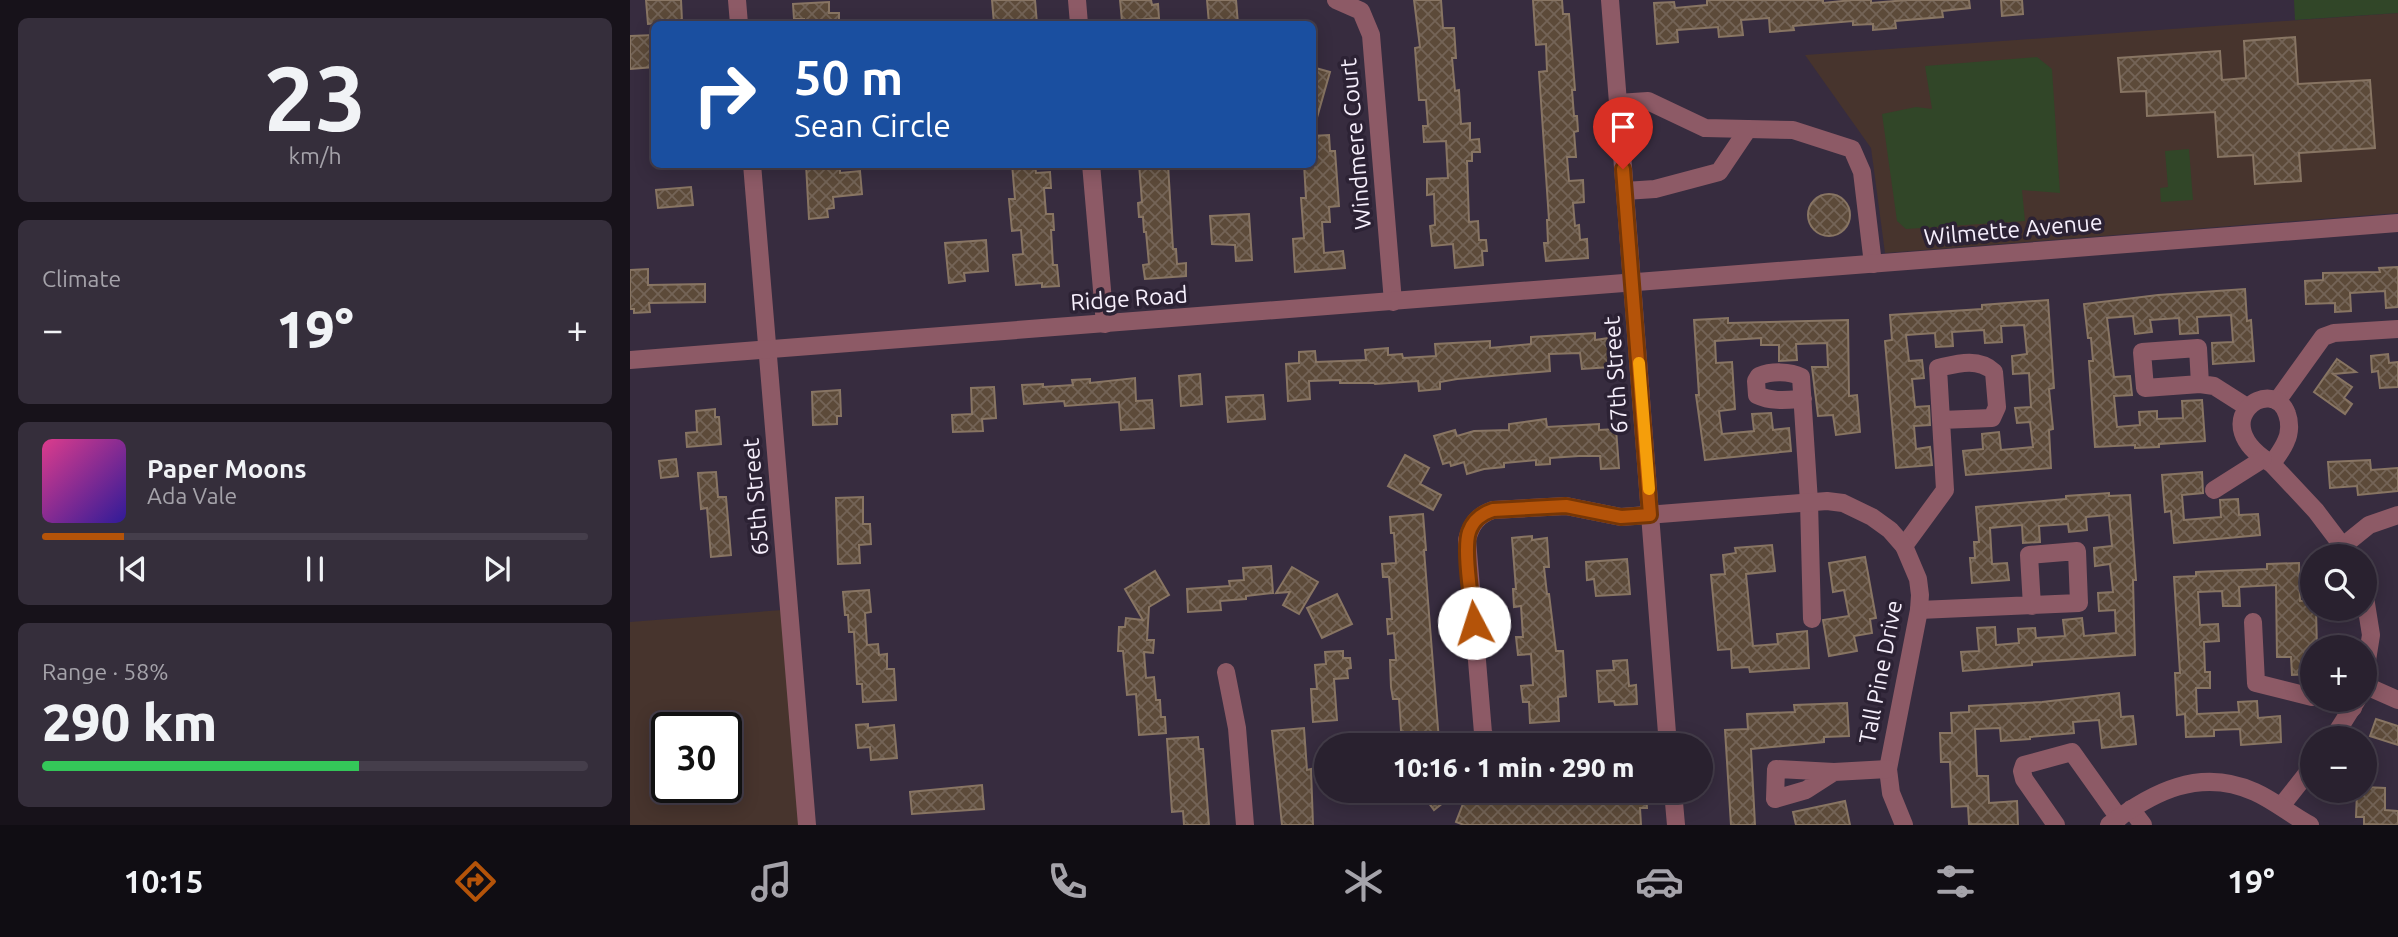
<!DOCTYPE html>
<html lang="en">
<head>
<meta charset="utf-8">
<style>
  :root { --surface:#29212f; --page:#352e3b; --text:#f1f3f6; --muted:#a5a3aa; --line:#453e4b; --accent:#b45309 }
  body { margin:0; font-family:Ubuntu,sans-serif; background:var(--page); color:var(--text); height:100vh; display:flex; flex-direction:column; font-size:26px; white-space:nowrap }
  * { box-sizing:border-box; margin:0 }
  p { font-size:23px; color:var(--muted) }
  .icon { flex:none; width:38px; height:38px; fill:none; stroke:currentColor; stroke-width:2; stroke-linecap:round; stroke-linejoin:round }
  .map { position:relative; flex:1; overflow:hidden }
  .details { display:flex; flex-direction:column; gap:18px; padding:18px; background:#17121a; width:630px }
  .details>* { flex:none }
  .hud { position:absolute; left:21px; top:21px; width:665px; height:147px; border-radius:10px; box-shadow:0 4px 18px #0003,0 0 0 2px var(--line); background:#1a4fa0; color:#fff; overflow:hidden }
  .fabs { position:absolute; left:1670px; top:544px; display:grid; gap:14px }
  .fabs a { display:grid; place-items:center; width:77px; height:77px; border-radius:50%; background:var(--surface); box-shadow:0 4px 18px #0003,0 0 0 2px var(--line); font-size:35px }
  .speed { position:absolute; left:21px; top:712px; display:flex; gap:14px; font-size:35px; font-weight:700; text-align:center }
  .speed>* { display:grid; place-content:center; width:91px; height:91px; border-radius:50%; background:var(--surface); box-shadow:0 4px 18px #0003,0 0 0 2px var(--line); line-height:1 }
  .speed .limit { border:4px solid #111; border-radius:10px; background:#fff; color:#111 }
  .pin { position:absolute; display:grid; place-items:center; width:60px; height:60px; color:#fff; margin:-72px -30px; border-radius:50% 50% 50% 0; rotate:-45deg; box-shadow:0 0 7px #0007 }
  .pin .icon { rotate:45deg }
  .me { position:absolute; width:77px; margin:-38px; rotate:355deg; stroke-linejoin:round; filter:drop-shadow(0 0 5px #0008) }
  .turn { display:flex; align-items:center; gap:24px; height:147px; padding:0 28px; font-size:32px }
  .turn .icon { width:91px; height:91px; stroke-width:2.5 }
  .turn b { display:block; font-size:49px; line-height:60px }
  .big { font-size:52px; font-weight:800; line-height:1.1 }
  .details .tile { flex:1; display:flex; flex-direction:column; justify-content:center; gap:10px; min-width:0; padding:0 24px; border-radius:10px; background:var(--page) }
  .details .dial { align-items:center; gap:0 }
  .dial b { font-size:91px; line-height:1 }
  .song { display:flex; align-items:center; gap:21px }
  .cover { width:84px; height:84px; border-radius:10px; background:linear-gradient(135deg,hsl(330 70% 55%),hsl(250 70% 35%)) }
  .played { height:7px; border-radius:4px; background:linear-gradient(90deg,var(--accent) 15%,var(--line) 15%) }
  .keys { display:flex; justify-content:space-around; direction:ltr }
  .heat { display:flex; justify-content:space-between; align-items:center; font-size:38px; direction:ltr }
  .charge { height:10px; border-radius:5px; background:linear-gradient(90deg,#34c759 58%,var(--line) 0) }
  .trip { position:absolute; left:684px; top:733px; width:399px; height:70px; border-radius:35px; background:var(--surface); box-shadow:0 4px 18px #0003,0 0 0 2px var(--line); font-weight:800; line-height:70px; text-align:center }
  .dock { display:flex; height:112px; justify-content:space-around; align-items:center; background:#100d13; color:var(--muted) }
  .dock .icon { width:49px; height:49px }
  .dock .current { color:var(--accent) }
  .dock b { font-size:32px; color:var(--text) }
  main { display:flex; flex:1; min-height:0 }
  .map>svg:first-child { display:block }
  .education { fill:#47342d; fill-rule:evenodd }
  .green { fill:#314628 }
  .building { fill:url(#building-cross-hatch); stroke:#887563; stroke-width:2 }
  .lines { fill:none; stroke-linecap:round; stroke-linejoin:round }
  .minor { stroke:#8d5a66; stroke-width:18 }
  .route-casing { stroke:#753606; stroke-width:18 }
  .route { stroke:#b45309; stroke-width:12 }
  .slow { stroke:#f59e0b; stroke-width:12 }
  .labels { text-anchor:middle; dominant-baseline:central; stroke-width:7; stroke-linejoin:round; paint-order:stroke }
  .street-label { font-size:23px; fill:#f6effc; stroke:#2c2234 }
</style>
</head>
<body>
<main>
<section class="details">
<div class="tile dial"><b>23</b><p>km/h</p></div>
<div class="tile"><p>Climate</p>
<div class="heat"><a>−</a><b class="big">19°</b><a>+</a></div>
</div>
<div class="tile">
<div class="song"><i class="cover"></i><div><b>Paper Moons</b><p>Ada Vale</p></div></div>
<div class="played"></div>
<div class="keys"><svg class="icon" aria-label="previous" viewBox="0 0 24 24"><path d="M18 5L8 12l10 7zM5 5v14"/></svg><svg class="icon" aria-label="pause" viewBox="0 0 24 24"><path d="M8 5v14M16 5v14"/></svg><svg class="icon" aria-label="next" viewBox="0 0 24 24"><path d="M6 5l10 7-10 7zM19 5v14"/></svg></div>
</div>
<div class="tile"><p>Range · 58%</p><b class="big">290 km</b><div class="charge"></div></div>
</section>
<div class="map">
<svg width="1768" height="825" viewBox="0 0 1768 825">
  <defs>
    <pattern id="building-cross-hatch" width="8" height="8" patternUnits="userSpaceOnUse" patternTransform="scale(1.75)"><rect width="8" height="8" fill="#5c4a39"/><path d="M0 0l8 8M0 8l8-8" fill="none" stroke="#746457"/></pattern>
  </defs>
  <rect width="100%" height="100%" fill="#372c3f"/>
  <g class="education">
    <path d="M1768,13V213L1255,253L1241,148L1175,55Z"/>
    <path d="M152,610L169,825H0V622ZM37,728H96V788H37Z"/>
  </g>
  <g class="green">
    <path d="M1664,0H1768V13L1665,20Z"/>
    <path d="M1407,57L1422,69L1430,193L1392,190L1395,221L1276,229L1267,221L1252,114L1286,107L1302,109L1295,66Z"/>
    <path d="M1559,149L1563,200L1531,202L1530,188L1538,187L1535,151Z"/>
  </g>
  <g class="building">
    <path d="M16,0H51L52,21L18,24Z"/>
    <path d="M362,0H405L407,24H364Z"/>
    <path d="M490,0H521L522,5L528,4L529,18L492,21Z"/>
    <path d="M577,0H606L608,24H579Z"/>
    <path d="M784,0H811L813,28H824L826,58H822L825,91L829,90L831,124L840,123V140L849,139L850,152H842V161H837L839,222L848,221L849,240H856L857,251H852L853,265L825,268L823,244L802,246L800,226L805,225L804,194L797,195V179L818,178L816,141L794,142L793,126H798L796,100H789L785,48L790,47Z"/>
    <path d="M903,0H932L933,14H939L945,90H942L944,116H947L948,131L944,132L946,157H937L939,181L953,180L954,202L943,203L945,226L949,225L950,240L957,239L958,258L916,261L914,243H918L917,220H919L909,72L917,71L916,44L906,45Z"/>
    <path d="M1077,0H1193V3L1222,0H1241V3L1277,0H1339L1340,8L1312,11L1313,17L1265,21L1266,28L1243,30V24L1223,25V21L1163,26L1164,30L1140,32L1139,18L1111,20L1113,35L1089,37L1088,27L1047,30L1048,42L1027,44L1024,3L1044,2L1045,8L1077,5Z"/>
    <path d="M1371,0H1392L1393,14L1372,16Z"/>
    <path d="M199,2V13H209V24H174V19H164L163,4Z"/>
    <path d="M24,35V67L0,69V36Z"/>
    <path d="M1665,37L1668,84L1740,80L1745,148L1669,153L1671,181L1625,184L1623,155L1588,157L1585,112L1517,116L1516,91L1491,92L1488,58L1590,51L1592,80L1616,78L1614,41Z"/>
    <path d="M682,67L700,72L686,121L682,120Z"/>
    <path d="M699,135L700,151H705L709,206L699,207L700,222H692L694,253L713,251L715,268L665,272L663,239L674,238L671,198H676L674,164H682V136Z"/>
    <path d="M176,164H210V173L230,171L232,194L203,197L204,208L197,209L198,217L179,219Z"/>
    <path d="M382,164H405L406,173L420,172L421,188H414L416,214H423L424,230H421L423,265H427L429,286L412,287V283L386,285L383,255L393,254L391,230L382,231L379,199H385Z"/>
    <path d="M509,164H538L543,249H546L547,264L556,263V276L515,279L513,265L519,264L516,232H514L513,217H509L508,203L512,202Z"/>
    <path d="M61,187L63,205L28,208L26,190Z"/>
    <circle cx="1199" cy="215" r="21"/>
    <path d="M619,214L622,260L606,261L605,245L582,244L580,216Z"/>
    <path d="M356,240L358,271L334,273L335,281L319,283L315,243Z"/>
    <path d="M1768,267V307L1756,308L1755,291L1720,293L1721,311L1705,312V303L1676,304L1675,281L1693,280V273L1750,272L1749,268Z"/>
    <path d="M18,269V285L75,284V302L19,303L20,312L4,313V309H0V270Z"/>
    <path d="M1615,289L1617,321L1621,320L1624,361L1583,364L1582,343L1603,342L1601,315L1567,317L1568,333L1550,334L1549,318L1520,320L1522,332L1505,334L1503,316L1477,318L1484,377L1500,376L1502,395L1484,396L1487,427L1510,425L1509,412L1527,411V419L1553,418L1552,401L1572,400L1575,441L1529,444V447L1505,448V445L1465,447L1459,361H1463L1461,338H1458L1454,304L1528,295Z"/>
    <path d="M1418,300L1424,388L1419,389L1423,429L1419,430L1421,468L1336,475L1333,451L1353,449L1352,434L1369,432L1371,450L1403,447L1400,422L1387,423L1385,408L1401,407L1399,373L1383,374L1382,356L1397,354L1394,325L1371,326L1372,342L1355,343L1354,330L1322,332L1323,346L1306,347L1305,333L1276,335L1279,361L1292,360L1294,378L1282,379L1285,407L1299,406L1300,425L1284,426L1286,449L1300,447L1302,465L1266,468L1255,341L1262,340L1260,315L1352,309V305Z"/>
    <path d="M1098,318V323L1218,320L1219,396L1227,395L1230,432L1206,435L1203,415L1188,416L1182,367H1198L1197,343L1166,344L1167,360L1149,361V345H1131V338L1085,341L1086,363L1102,362L1105,409L1089,411L1092,434L1124,431L1122,414L1141,413L1143,430L1159,428L1161,451L1075,460L1066,395H1069L1064,320Z"/>
    <path d="M965,333V340L979,338L981,367L952,369L950,353L919,354L920,371L827,379L810,382V389L789,391L788,381L745,384L744,383H710V380L679,381L680,399L658,401L656,364L669,363V352L685,351L686,362L736,360L735,350L758,348V355L772,354L773,358L806,356L805,344L860,341V348L901,344V337Z"/>
    <path d="M1758,354L1759,363L1768,362V387L1750,388L1748,371L1742,372L1741,356Z"/>
    <path d="M1707,359L1726,372L1703,374L1722,387L1714,398L1722,404L1715,414L1684,392Z"/>
    <path d="M570,374L572,404L551,406L549,376Z"/>
    <path d="M505,378L506,401L522,400L524,428L491,430L489,402L435,406L434,401L394,404L392,385L413,384V387L443,385L442,380L460,379V383Z"/>
    <path d="M364,387L366,418L352,419L353,431L323,432L322,415L342,414L341,388Z"/>
    <path d="M210,390L211,416H207V424L183,425L182,392Z"/>
    <path d="M633,395L635,419L598,422L596,397Z"/>
    <path d="M85,409V417H89L91,444L57,447L56,433L67,432L66,411Z"/>
    <path d="M916,419L917,427L969,424V430L986,429L989,468L971,469L970,456H949L920,458V464L906,465V460L874,463V467L854,469L837,474L834,462L821,466L820,462L813,464L804,436L825,430L827,436L844,431L879,430V424Z"/>
    <path d="M775,455L799,468L790,484L811,495L803,510L758,486Z"/>
    <path d="M46,459L48,476L31,478L29,461Z"/>
    <path d="M1740,460L1741,470L1768,468V491L1728,495L1727,486L1700,488L1698,462Z"/>
    <path d="M86,472L88,497H96L101,555L81,557L77,508L71,509L68,473Z"/>
    <path d="M1572,472L1573,493L1552,495L1554,520L1591,517L1590,500L1608,499L1609,515L1628,514L1630,535L1544,543L1541,511L1535,512L1532,475Z"/>
    <path d="M1479,493V496L1500,495L1506,580H1503L1505,655L1402,662V665L1333,671L1331,652L1349,651L1347,628L1365,627L1366,645L1389,643L1388,629L1405,628L1406,638L1435,636L1433,620L1452,618L1454,636L1486,633L1485,610L1469,611L1468,593L1483,592L1480,564L1465,566L1464,548L1482,546L1479,515L1456,517L1457,530L1439,532L1438,524L1409,526L1410,542L1393,543L1392,525L1360,528L1362,564L1377,563L1379,580L1342,583L1340,558H1345L1344,542H1349L1346,507L1436,499V496Z"/>
    <path d="M233,497V524H240L241,544L229,545L230,563L208,564L206,498Z"/>
    <path d="M793,514L796,550H794L809,741H805L806,746H772L769,699H763L761,687L760,660H766L764,633L758,634L757,619H762L759,577H753L752,564L766,563L764,533H761L760,517Z"/>
    <path d="M902,536V540L917,538L919,567H914L917,594H919L926,651H933L936,696L928,697L929,721L900,723L899,702H893L891,686L903,685L901,654L888,655L886,637H893L891,606L884,607L883,589H886L882,538Z"/>
    <path d="M1142,545L1145,571L1116,574L1123,646L1148,644L1147,634L1177,631L1179,668L1120,672L1119,667L1102,668L1101,649L1088,650L1081,575L1095,574L1093,555L1106,553L1105,548Z"/>
    <path d="M1235,557L1246,618L1240,619L1242,633L1224,636L1227,651L1199,656L1193,620L1219,616L1214,590L1203,592L1199,563Z"/>
    <path d="M997,559L1000,594L966,596L964,579L957,580L956,562Z"/>
    <path d="M1669,563L1670,601L1682,600V609H1686L1687,648H1682V674L1662,675L1661,657H1647L1646,585L1609,587L1610,606H1593L1592,591L1568,592L1570,625L1588,624L1589,641L1574,642L1575,672H1580V688H1566L1567,714L1609,712L1608,702L1627,701L1628,718L1650,716L1651,742L1611,745L1610,729L1584,730V736L1556,737L1555,714L1547,715L1545,673H1550L1544,577L1566,576V572L1637,569V564Z"/>
    <path d="M641,566L643,593L616,596V599L590,601L591,610L558,612L557,589L600,586L599,581L614,580L613,568Z"/>
    <path d="M662,567L688,582L669,614L653,605L660,592L646,593Z"/>
    <path d="M525,571L539,595L519,607L517,640H524L523,653L514,652L516,678L524,677L526,700H530L531,717H535L536,733L509,735L506,694L497,695L493,651H488L489,627H495L496,618L513,620L495,589Z"/>
    <path d="M239,590L241,612L235,613L237,645L248,644L249,655L257,654V669H264L266,700L233,702L232,684H227L224,632H219L218,615H215L213,592Z"/>
    <path d="M707,594L722,624L692,638L677,608Z"/>
    <path d="M713,651V658H720L721,668L717,669L718,678L704,679L707,720L683,722L681,689H687L685,665L696,664L695,652Z"/>
    <path d="M997,660L999,686L1006,685L1007,704L985,705L984,701L969,702L967,671L984,670L983,661Z"/>
    <path d="M1489,693L1491,717L1503,716L1506,744L1472,748L1469,720L1443,722L1444,733L1400,737V739L1371,741L1370,728L1345,729L1347,776H1358L1359,803L1387,801L1388,825L1339,824L1338,806L1322,807L1320,762H1311L1310,733H1322L1321,713L1339,712V706L1412,702Z"/>
    <path d="M1217,703L1219,736L1194,737V742L1121,749L1125,825H1101L1095,730L1118,729L1117,714L1165,712L1164,705Z"/>
    <path d="M1746,719L1768,726V745L1740,736Z"/>
    <path d="M238,724V728L264,725L267,758L241,760L240,747L228,748L226,725Z"/>
    <path d="M674,728L677,770L681,769L683,825H652L642,731Z"/>
    <path d="M568,737L569,749H573L579,825H554L553,811L542,812L537,739Z"/>
    <path d="M352,785L354,809L282,814L280,792Z"/>
    <path d="M1734,787L1755,788V810L1768,811V825L1734,824V817H1726L1727,791H1734Z"/>
    <path d="M790,791H828L804,810Z"/>
    <path d="M838,791H848L869,799L898,796L899,800L947,794V800L975,798L974,793L1016,791L1017,808H1010L1011,825H834L826,822Z"/>
    <path d="M1215,801L1220,825H1166L1163,812Z"/>
  </g>
  <g class="lines">
    <g class="minor">
      <path d="M107,0L109,24"/>
      <path d="M447,0L449,24"/>
      <path d="M706,0L731,11L741,35L763,302"/>
      <path d="M980,0L1038,746"/>
      <path d="M988,103L1018,101L1075,128L1163,130L1222,149L1232,172L1243,264"/>
      <path d="M122,164L177,825"/>
      <path d="M461,164L475,324"/>
      <path d="M995,191L1025,189L1089,172L1118,129"/>
      <path d="M0,360L1768,223"/>
      <path d="M1570,384L1568,348L1512,352L1515,388L1570,384L1584,386L1617,407"/>
      <path d="M1173,399C1157,400 1142,402 1127,395L1126,381L1129,376C1141,371 1160,371 1171,377L1179,502L1182,619"/>
      <path d="M1647,401L1693,337L1704,333L1768,329"/>
      <path d="M1642,464C1572,422 1643,373 1657,414C1660,422 1660,433 1656,441C1653,449 1647,456 1642,464L1686,511L1720,556"/>
      <path d="M1584,490L1633,459"/>
      <path d="M1274,546L1315,490L1308,368C1326,364 1348,357 1364,372L1367,407L1362,418L1311,420"/>
      <path d="M1713,546L1739,525L1768,515"/>
      <path d="M1734,591L1741,635L1734,679"/>
      <path d="M1289,610L1449,603L1447,551L1399,555L1402,606"/>
      <path d="M1623,622L1626,683L1682,697"/>
      <path d="M596,672L607,728L615,825"/>
      <path d="M1734,685L1768,700"/>
      <path d="M1693,700L1723,708"/>
      <path d="M1703,738L1727,700"/>
      <path d="M861,746L853,733L837,540C841,524 848,515 863,510L936,506L991,517L1197,501L1213,503L1242,517L1260,530L1274,546L1288,579L1290,595L1289,610L1258,769L1261,793L1274,825"/>
      <path d="M1204,772L1176,790L1145,799L1146,769L1204,772L1258,769"/>
      <path d="M1043,791L1046,825"/>
      <path d="M1652,805L1682,767"/>
      <path d="M1501,809L1513,825"/>
      <path d="M1426,825L1394,779L1392,771L1394,765L1442,752L1489,818"/>
      <path d="M1479,825C1522,792 1570,767 1625,792C1645,801 1661,815 1680,825"/>
    </g>
  </g>
  <g class="lines">
    <g class="route-casing">
      <path id="route" d="M844,623C842,602 833,550 839,532C843,520 851,514 863,510L936,506L991,517L1020,515L993,169"/>
    </g>
    <use href="#route" class="route"/>
    <path class="slow" d="M1009,363L1019,489"/>
  </g>
  <g class="labels">
    <g class="street-label">
      <text transform="translate(725 144) rotate(-95)">Windmere Court</text>
      <text transform="translate(1383 229) rotate(-5)">Wilmette Avenue</text>
      <text transform="translate(499 298) rotate(-4)">Ridge Road</text>
      <text transform="translate(985 375) rotate(-94)">67th Street</text>
      <text transform="translate(125 497) rotate(-95)">65th Street</text>
      <text transform="translate(1250 672) rotate(-79)">Tall Pine Drive</text>
    </g>
  </g>
</svg>
<div class="fabs">
<a><svg class="icon" aria-label="search" viewBox="0 0 24 24"><circle cx="10" cy="10" r="6"/><path d="M15 15l6 6"/></svg></a>
<a>+</a>
<a>−</a>
</div>
<div class="speed"><div class="limit">30</div></div>
<div class="pin" style="left:993px;top:169px;background:#d93025"><svg class="icon" aria-label="arrive" viewBox="0 0 24 24"><path d="M6 21V4h12l-3 4 3 4H6"/></svg></div>
<svg class="me" style="left:844px;top:623px" viewBox="-20 -20 40 40"><circle r="19" fill="#fff"/><path d="M0-13L10 11 0 6-10 11z" fill="#b45309"/></svg>
<div class="trip">10:16 · 1 min · 290 m</div>
<div class="hud">
<div class="turn"><svg class="icon" aria-label="right" viewBox="0 0 24 24"><path d="M7 20v-9h11M14 6l5 5-5 5"/></svg><div><b>50 m</b>Sean Circle</div></div>
</div>
</div>
</main>
<nav class="dock">
<b>10:15</b>
<svg class="icon current" aria-label="directions" viewBox="0 0 24 24"><path d="M12 3l9 9-9 9-9-9zM9 14v-3h6M13 9l2 2-2 2"/></svg>
<svg class="icon" aria-label="music" viewBox="0 0 24 24"><path d="M9 18V5l10-2v13"/><circle cx="6" cy="18" r="3"/><circle cx="16" cy="16" r="3"/></svg>
<svg class="icon" aria-label="phone" viewBox="0 0 24 24"><path d="M5 4h4l2 5-3 2q2 4 5 5l2-3 5 2v4C11 20 4 13 5 4z"/></svg>
<svg class="icon" aria-label="climate" viewBox="0 0 24 24"><path d="M12 3v18M4 7l16 10M4 17L20 7"/></svg>
<svg class="icon" aria-label="car" viewBox="0 0 24 24"><path d="M5 17H2v-5l4-1 3-4h7l3 4 3 1v5h-3M9 17h6M6 11h13"/><circle cx="7" cy="17" r="2"/><circle cx="17" cy="17" r="2"/></svg>
<svg class="icon" aria-label="filters" viewBox="0 0 24 24"><path d="M4 7h16M4 17h16"/><circle cx="9" cy="7" r="2"/><circle cx="15" cy="17" r="2"/></svg>
<b>19°</b>
</nav>
</body>
</html>
